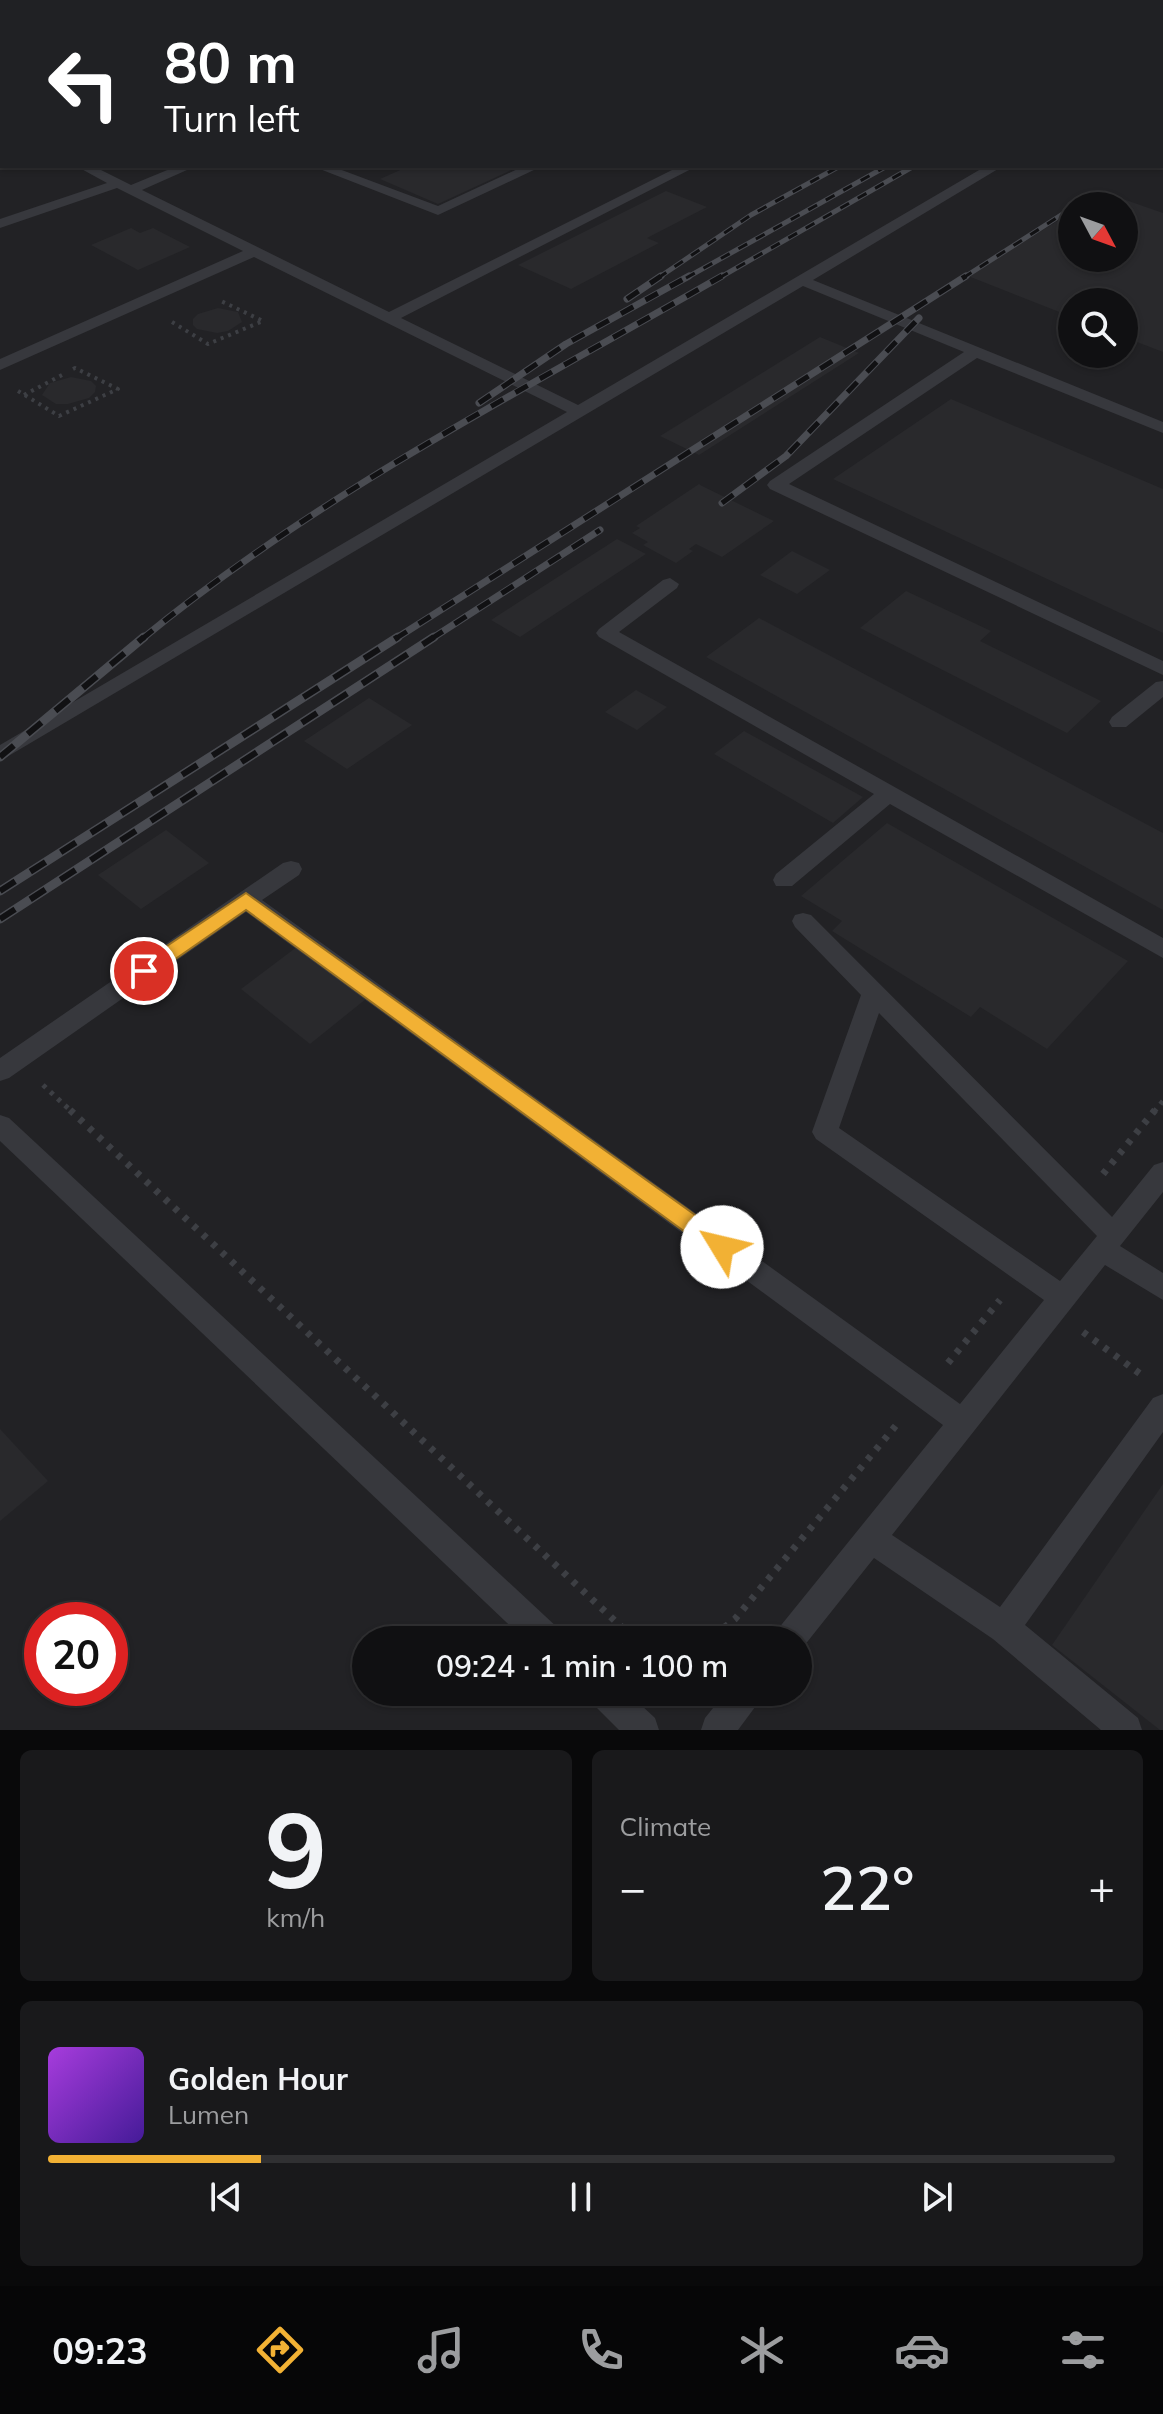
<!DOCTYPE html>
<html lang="en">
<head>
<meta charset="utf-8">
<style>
  :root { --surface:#101012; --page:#19191b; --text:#f1f3f6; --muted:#9c9d9f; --line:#303032; --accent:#f2b134 }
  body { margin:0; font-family:Mulish,sans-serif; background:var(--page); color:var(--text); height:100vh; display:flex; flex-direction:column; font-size:30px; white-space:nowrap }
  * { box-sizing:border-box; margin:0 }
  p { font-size:26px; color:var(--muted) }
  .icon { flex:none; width:44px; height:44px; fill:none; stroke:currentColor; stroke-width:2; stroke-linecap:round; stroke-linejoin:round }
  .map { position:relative; height:1730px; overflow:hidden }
  .drawer { display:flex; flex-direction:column; gap:20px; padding:20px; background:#09090a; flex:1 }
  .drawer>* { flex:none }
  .top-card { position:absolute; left:0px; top:0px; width:1164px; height:168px; box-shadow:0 2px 6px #0004,0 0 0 2px var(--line); background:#202124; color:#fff; overflow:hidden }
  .needle { width:52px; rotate:131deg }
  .fabs { position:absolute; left:1058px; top:192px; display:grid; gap:16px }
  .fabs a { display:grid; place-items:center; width:80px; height:80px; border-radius:50%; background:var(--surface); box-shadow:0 2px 6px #0004,0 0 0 2px var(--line); font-size:40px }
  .speed { position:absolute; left:24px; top:1602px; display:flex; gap:16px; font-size:40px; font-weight:700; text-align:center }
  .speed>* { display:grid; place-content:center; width:104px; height:104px; border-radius:50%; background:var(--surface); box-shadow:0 2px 6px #0004,0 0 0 2px var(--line); line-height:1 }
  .speed .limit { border:12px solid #d22; background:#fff; color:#111 }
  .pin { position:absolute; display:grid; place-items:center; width:68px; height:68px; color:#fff; margin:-34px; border:4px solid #fff; border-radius:50%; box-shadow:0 2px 8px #0007 }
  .me { position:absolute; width:88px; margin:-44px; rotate:306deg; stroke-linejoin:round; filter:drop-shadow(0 0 6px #0008) }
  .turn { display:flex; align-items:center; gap:28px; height:168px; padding:0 32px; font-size:36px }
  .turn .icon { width:104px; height:104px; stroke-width:2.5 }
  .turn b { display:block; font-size:56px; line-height:68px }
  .big { font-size:60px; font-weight:600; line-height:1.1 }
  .drawer .widget { flex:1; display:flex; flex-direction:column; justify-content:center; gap:12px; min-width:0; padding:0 28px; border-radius:12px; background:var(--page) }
  .drawer .dial { align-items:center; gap:0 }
  .dial b { font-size:104px; line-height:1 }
  .song { display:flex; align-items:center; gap:24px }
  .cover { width:96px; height:96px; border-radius:12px; background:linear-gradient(135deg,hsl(280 70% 55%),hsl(260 70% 35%)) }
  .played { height:8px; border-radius:4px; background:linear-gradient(90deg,var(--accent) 20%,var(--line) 20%) }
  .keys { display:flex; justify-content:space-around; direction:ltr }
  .heat { display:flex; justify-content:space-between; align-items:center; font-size:44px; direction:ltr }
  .drawer .tiles { flex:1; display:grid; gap:20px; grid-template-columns:1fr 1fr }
  .widget:last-child { grid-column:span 2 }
  .trip { position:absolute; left:352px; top:1626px; width:460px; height:80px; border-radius:40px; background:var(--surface); box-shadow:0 2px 6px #0004,0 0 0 2px var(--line); font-weight:600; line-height:80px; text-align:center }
  .menu { display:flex; height:128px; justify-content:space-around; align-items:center; background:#060607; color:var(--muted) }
  .menu .icon { width:56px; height:56px }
  .menu .on { color:var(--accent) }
  .menu b { font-size:36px; color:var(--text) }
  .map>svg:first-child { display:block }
  .built { fill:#222225; fill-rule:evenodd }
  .building { fill:#29292c }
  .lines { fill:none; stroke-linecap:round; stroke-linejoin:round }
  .path-far3 { stroke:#3d3f44; stroke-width:3; stroke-dasharray:2 3; stroke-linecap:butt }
  .path-far2 { stroke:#3d3f44; stroke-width:4; stroke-dasharray:3 5; stroke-linecap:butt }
  .path-far1 { stroke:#3d3f44; stroke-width:5; stroke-dasharray:4 6; stroke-linecap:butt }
  .path { stroke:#3d3f44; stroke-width:7; stroke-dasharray:5 8; stroke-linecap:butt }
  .lane { fill:#37383d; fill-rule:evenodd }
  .rail-far2-casing { stroke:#4a4c52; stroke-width:5 }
  .rail-far1-casing { stroke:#4a4c52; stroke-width:7 }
  .rail-casing { stroke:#4a4c52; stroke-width:9 }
  .rail-far2 { stroke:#111113; stroke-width:3; stroke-dasharray:10; stroke-linecap:butt }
  .rail-far1 { stroke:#111113; stroke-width:5; stroke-dasharray:14; stroke-linecap:butt }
  .rail { stroke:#111113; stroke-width:6; stroke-dasharray:18; stroke-linecap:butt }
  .route { fill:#f2b134; stroke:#9d7322; stroke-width:2 }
</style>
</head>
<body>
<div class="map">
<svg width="1163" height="1730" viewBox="0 0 1163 1730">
  <rect width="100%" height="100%" fill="#161618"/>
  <path class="built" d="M0,0H1163V1730H0ZM2,2H1162V166H2ZM1072,206H1124V258H1072ZM1072,302H1124V354H1072ZM42,1620H110V1688H42ZM366,1640H798V1692H366Z"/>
  <g class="building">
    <path d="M409,166H520L438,204L380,179Z"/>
    <path d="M666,191L707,207L647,238L659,243L571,289L518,265Z"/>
    <path d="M1103,192L1163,213V352L1124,337V302H1072V317L968,276L1072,212V258H1124V206H1081Z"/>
    <path d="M131,228L140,233L153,228L190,247L138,270L91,245Z"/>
    <path d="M218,308L238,312L242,322L228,331L217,333L197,329L193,325V319L198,314Z"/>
    <path d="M820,337L859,353L699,455L660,436Z"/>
    <path d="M71,377L91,381L96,386L95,392L89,398L68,404H56L42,395L50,383Z"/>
    <path d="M951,399L1163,489V633L833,479Z"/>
    <path d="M699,484L702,486L774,521L722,557L696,544L689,549L693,551L676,563L643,545L648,542L632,533L640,528L636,526Z"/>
    <path d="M617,539L646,554L520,637L491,620Z"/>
    <path d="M792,551L830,570L797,594L760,575Z"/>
    <path d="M906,591L991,631L980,641L1101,701L1067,733L860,628Z"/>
    <path d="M759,618L1163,833V910L706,657Z"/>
    <path d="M636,690L667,707L637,730L605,712Z"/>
    <path d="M369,698L412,725L347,769L304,741Z"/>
    <path d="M744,731L863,797L833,823L714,754Z"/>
    <path d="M887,823L1128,961L1047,1049L980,1007L971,1017L832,931L842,921L801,896Z"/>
    <path d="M166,830L209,863L141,909L98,875Z"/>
    <path d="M298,946L366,999L310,1044L241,989Z"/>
    <path d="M0,1429L48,1481L0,1521Z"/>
    <path d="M1163,1484V1730H1160L1052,1645Z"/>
  </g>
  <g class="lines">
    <g class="path-far3">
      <path d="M477,0L484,2"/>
      <path d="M946,0L956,2"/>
    </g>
    <g class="path-far2">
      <path d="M172,322L208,344L263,321L221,301"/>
      <path d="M18,391L59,416L118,389L75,368L71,370"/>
      <path d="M24,395L62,375"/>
    </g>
    <g class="path-far1">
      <path d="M43,1085L72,1112"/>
      <path d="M1154,1112L1163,1101"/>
    </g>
    <g class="path">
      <path d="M70,1110L629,1634L644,1640"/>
      <path d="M1103,1174L1155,1110"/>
      <path d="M1083,1332L1143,1376"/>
      <path d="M948,1363L1000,1300"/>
      <path d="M702,1640L711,1638L735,1619L898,1423"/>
    </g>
    <g class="lane">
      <path d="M33,0H49L31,2Z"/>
      <path d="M89,0H105L87,2Z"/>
      <path d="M581,0H596L579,2Z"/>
      <path d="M612,0H629L631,2H614Z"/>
      <path d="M1012,0H1026L1010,2Z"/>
      <path d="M1163,62V70L1162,71V63Z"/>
      <path d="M0,119L2,120V128L0,127Z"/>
      <path d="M76,166H93L131,185L177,166H196L142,190L389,312L680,166H697L401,318L578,405L986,166H1003L813,280L1163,422V433L977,358L789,484L1163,661V675L770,489L767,485L770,481L964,352L803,286L0,761V745L567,412L254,257L0,370V359L243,251L117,188L0,228V219L107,183Z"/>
      <path d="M312,166H331L438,206L524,166L536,169L438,215Z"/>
      <path d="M670,578L679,584L677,588L619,632L1163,938V958L890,804L792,886H776L773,880L776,874L874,794L599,637L596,633L599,629L663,580Z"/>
      <path d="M1163,681V697L1126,727H1112L1109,722L1112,717L1156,682Z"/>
      <path d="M291,861L299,863L302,869L299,875L262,900L960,1404L1044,1300L816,1139L812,1132L861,995L795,927L792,921L795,915L803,913L811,915L1112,1217L1154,1165L1163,1162V1192L1120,1246L1163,1273V1300L1105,1265L892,1535L1000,1607L1153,1398L1163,1394V1432L1025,1625L1138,1718L1142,1730H1101L993,1639L874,1558L800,1651L798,1640H773L778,1629L943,1425L246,912L9,1078L0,1081V1058L283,863ZM879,1013L1097,1236L1060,1281L839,1128Z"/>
      <path d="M0,1115L9,1118L559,1629L564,1640H525L0,1141Z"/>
      <path d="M587,1692H627L655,1718L659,1730H619L592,1703Z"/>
      <path d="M726,1692H763L758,1703L738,1730H701L705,1718Z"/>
    </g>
    <g class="rail-far2-casing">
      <g id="rail-far2">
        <path d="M1074,206L1089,197"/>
        <path d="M658,278L751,215L840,166"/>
        <path d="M686,278L887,166"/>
        <path d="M719,278L914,166"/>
        <path d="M963,278L1072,208"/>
      </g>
    </g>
    <g class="rail-far1-casing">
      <g id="rail-far1">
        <path d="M627,299L661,276"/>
        <path d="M479,403L566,344L689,276"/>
        <path d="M722,503L786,456L919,318"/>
        <path d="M142,639C318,494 525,389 722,276"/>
        <path d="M395,639L966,276"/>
        <path d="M431,639L600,530"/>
      </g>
    </g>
    <g class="rail-casing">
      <g id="rail">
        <path d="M0,757L144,637"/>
        <path d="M0,891L398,637"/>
        <path d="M0,919L434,637"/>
      </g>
    </g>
    <use href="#rail-far2" class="rail-far2"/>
    <use href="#rail-far1" class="rail-far1"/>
    <use href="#rail" class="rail"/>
  </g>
  <path class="route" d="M246,893L730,1240L733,1247L730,1254L722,1256L715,1254L246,910L151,976H137L134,971L137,966Z"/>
</svg>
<div class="fabs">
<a><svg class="needle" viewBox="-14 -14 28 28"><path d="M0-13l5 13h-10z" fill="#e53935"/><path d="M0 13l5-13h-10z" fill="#9c9d9f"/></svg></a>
<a><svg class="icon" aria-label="search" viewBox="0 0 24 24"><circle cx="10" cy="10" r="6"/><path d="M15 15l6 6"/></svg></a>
</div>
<div class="speed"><div class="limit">20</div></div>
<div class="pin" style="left:144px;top:971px;background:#d93025"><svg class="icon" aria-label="arrive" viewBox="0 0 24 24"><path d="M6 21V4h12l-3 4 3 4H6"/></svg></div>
<svg class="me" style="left:722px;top:1247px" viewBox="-20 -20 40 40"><circle r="19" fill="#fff"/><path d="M0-13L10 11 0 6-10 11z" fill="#f2b134"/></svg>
<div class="trip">09:24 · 1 min · 100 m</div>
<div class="top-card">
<div class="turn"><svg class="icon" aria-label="left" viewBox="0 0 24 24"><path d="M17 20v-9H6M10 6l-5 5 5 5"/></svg><div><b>80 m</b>Turn left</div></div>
</div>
</div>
<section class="drawer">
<div class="tiles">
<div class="widget dial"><b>9</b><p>km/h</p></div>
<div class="widget"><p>Climate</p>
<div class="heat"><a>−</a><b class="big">22°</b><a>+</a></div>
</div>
<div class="widget">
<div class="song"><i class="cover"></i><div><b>Golden Hour</b><p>Lumen</p></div></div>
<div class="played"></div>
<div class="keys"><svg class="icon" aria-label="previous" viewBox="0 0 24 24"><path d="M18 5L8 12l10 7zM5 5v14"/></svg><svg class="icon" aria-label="pause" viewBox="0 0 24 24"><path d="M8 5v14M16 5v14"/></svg><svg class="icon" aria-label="next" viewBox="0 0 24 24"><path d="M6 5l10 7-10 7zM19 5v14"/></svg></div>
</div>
</div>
</section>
<nav class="menu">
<b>09:23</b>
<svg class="icon on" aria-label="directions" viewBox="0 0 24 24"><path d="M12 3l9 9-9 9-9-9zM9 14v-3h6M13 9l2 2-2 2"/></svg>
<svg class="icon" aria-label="music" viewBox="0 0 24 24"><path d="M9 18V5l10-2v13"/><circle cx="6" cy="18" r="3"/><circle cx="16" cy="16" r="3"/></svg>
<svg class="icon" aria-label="phone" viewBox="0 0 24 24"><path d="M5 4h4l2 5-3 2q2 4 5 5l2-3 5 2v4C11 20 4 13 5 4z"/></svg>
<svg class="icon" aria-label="climate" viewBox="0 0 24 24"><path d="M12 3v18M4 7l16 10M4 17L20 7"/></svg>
<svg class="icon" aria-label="car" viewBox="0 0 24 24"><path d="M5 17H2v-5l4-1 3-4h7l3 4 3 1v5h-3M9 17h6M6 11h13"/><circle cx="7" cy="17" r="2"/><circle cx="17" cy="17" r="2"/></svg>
<svg class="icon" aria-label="filters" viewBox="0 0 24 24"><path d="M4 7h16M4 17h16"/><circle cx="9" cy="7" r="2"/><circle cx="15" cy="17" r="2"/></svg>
</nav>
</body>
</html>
